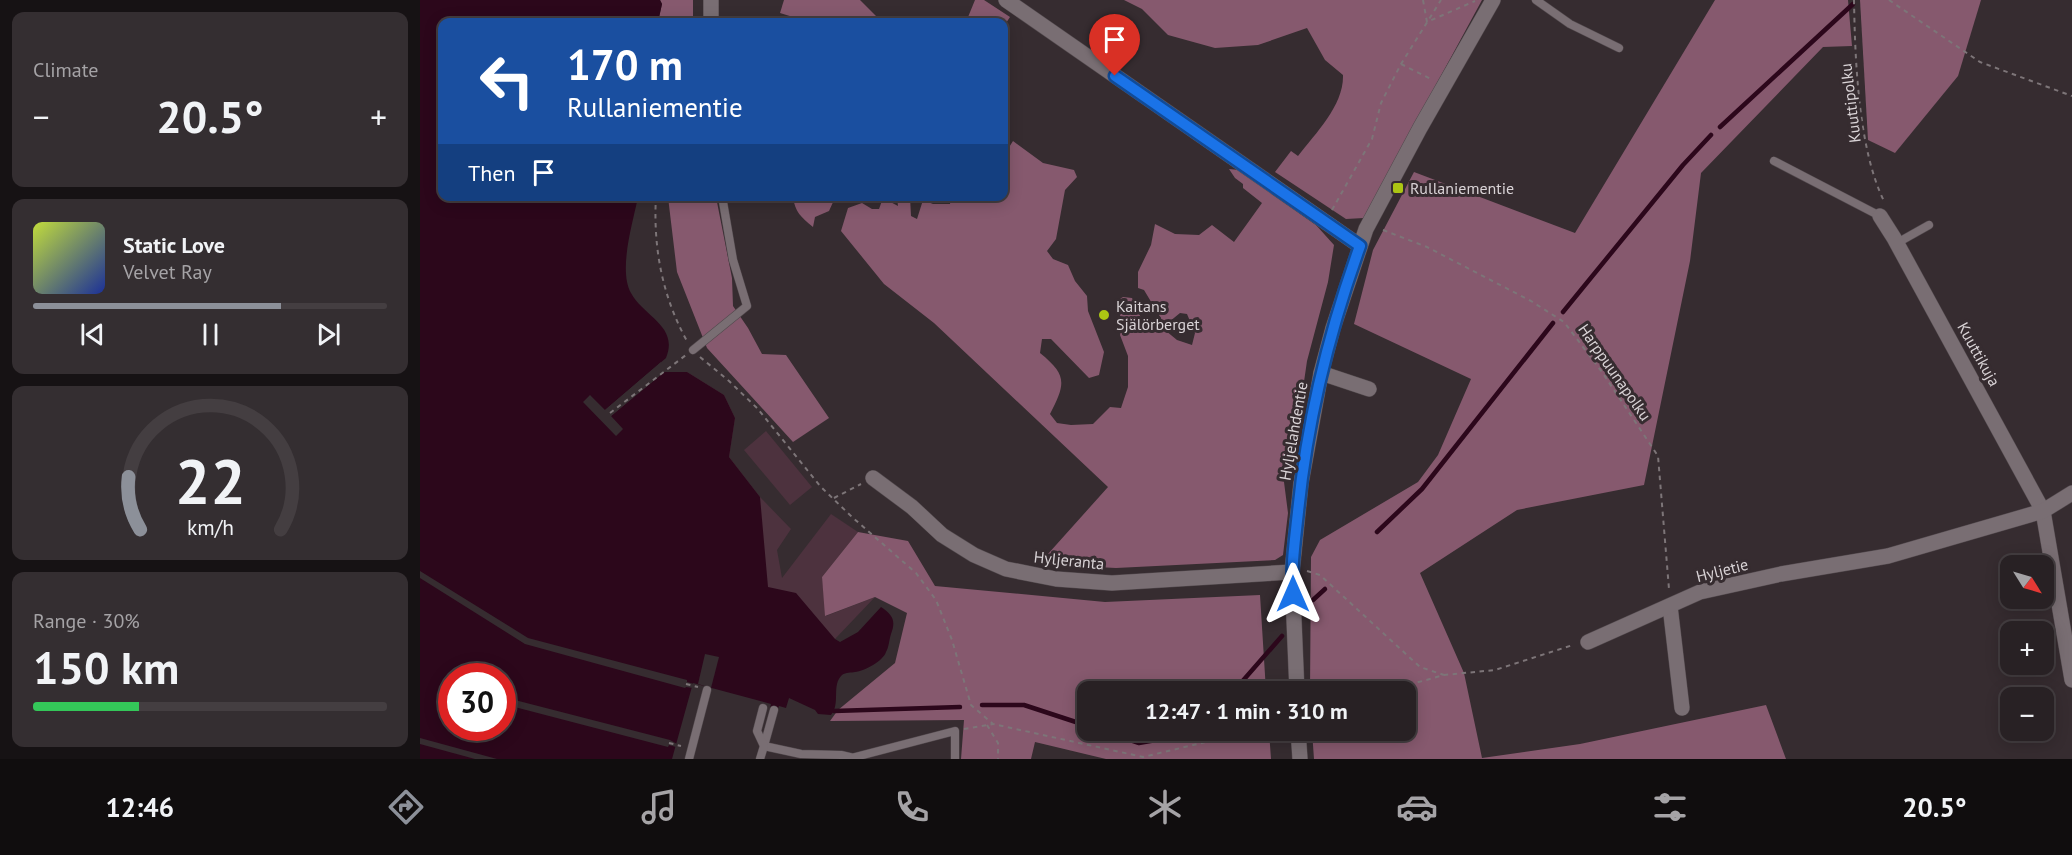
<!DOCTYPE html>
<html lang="en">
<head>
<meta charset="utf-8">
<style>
  :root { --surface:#282124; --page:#342e31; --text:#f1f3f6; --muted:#a5a3a6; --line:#443e41; --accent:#8c9099 }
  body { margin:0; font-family:"PT Sans",sans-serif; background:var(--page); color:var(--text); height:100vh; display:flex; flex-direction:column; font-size:22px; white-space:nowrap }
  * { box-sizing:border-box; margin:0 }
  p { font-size:20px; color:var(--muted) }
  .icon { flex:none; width:33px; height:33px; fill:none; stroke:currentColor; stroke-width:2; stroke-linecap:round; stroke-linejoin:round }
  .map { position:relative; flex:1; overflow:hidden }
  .sheet { display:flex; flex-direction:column; gap:12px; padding:12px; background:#161214; width:420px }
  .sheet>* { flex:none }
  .top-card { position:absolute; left:18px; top:18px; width:570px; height:183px; border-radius:12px; box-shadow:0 3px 15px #0003,0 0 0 2px var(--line); background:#1a4fa0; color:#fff; overflow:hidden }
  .needle { width:39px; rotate:127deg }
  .buttons { position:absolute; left:1580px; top:555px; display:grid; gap:12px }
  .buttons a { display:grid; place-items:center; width:54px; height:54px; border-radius:12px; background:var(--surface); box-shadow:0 3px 15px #0003,0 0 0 2px var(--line); font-size:30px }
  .speed { position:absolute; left:18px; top:663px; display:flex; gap:12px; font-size:30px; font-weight:700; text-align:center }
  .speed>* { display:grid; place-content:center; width:78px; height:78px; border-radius:50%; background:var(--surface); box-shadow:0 3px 15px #0003,0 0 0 2px var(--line); line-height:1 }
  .speed .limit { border:9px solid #d22; background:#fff; color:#111 }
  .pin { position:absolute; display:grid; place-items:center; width:51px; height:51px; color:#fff; margin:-62px -26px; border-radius:50% 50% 50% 0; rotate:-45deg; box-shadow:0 0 6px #0007 }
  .pin .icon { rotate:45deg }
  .me { position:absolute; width:66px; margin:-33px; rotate:0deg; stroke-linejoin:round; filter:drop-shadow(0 0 4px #0008) }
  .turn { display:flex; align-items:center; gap:21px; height:126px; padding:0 30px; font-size:27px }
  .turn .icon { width:78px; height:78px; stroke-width:2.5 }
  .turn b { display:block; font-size:42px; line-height:51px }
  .then { display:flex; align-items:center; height:57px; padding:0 30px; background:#0003; gap:12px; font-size:22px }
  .big { font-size:45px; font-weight:600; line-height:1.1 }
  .sheet .card { flex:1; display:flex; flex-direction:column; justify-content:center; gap:9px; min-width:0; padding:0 21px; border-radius:12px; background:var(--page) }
  .sheet .dial { align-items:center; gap:0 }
  .dial svg { height:156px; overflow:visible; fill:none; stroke:var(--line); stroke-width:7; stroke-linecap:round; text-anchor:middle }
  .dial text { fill:var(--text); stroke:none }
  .song { display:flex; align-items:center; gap:18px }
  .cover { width:72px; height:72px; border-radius:9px; background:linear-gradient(135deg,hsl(70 70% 55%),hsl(230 70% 35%)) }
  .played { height:6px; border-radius:3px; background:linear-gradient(90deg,var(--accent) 70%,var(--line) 70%) }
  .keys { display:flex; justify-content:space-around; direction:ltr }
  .heat { display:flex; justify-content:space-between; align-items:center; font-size:33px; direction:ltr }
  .charge { height:9px; border-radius:4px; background:linear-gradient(90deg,#34c759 30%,var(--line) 0) }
  .trip { position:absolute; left:657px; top:681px; width:339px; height:60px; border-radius:12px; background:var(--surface); box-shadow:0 3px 15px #0003,0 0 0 2px var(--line); font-weight:600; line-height:60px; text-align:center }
  .dock { display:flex; height:96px; justify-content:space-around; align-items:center; background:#100d0e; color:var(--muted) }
  .dock .icon { width:42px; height:42px }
  .dock .selected { color:var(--accent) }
  .dock b { font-size:27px; color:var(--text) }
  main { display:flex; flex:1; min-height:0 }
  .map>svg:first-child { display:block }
  .green { fill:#4d323e }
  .forest { fill:#86596e }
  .water { fill:#2c071b; fill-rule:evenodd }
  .pier { fill:#362c30 }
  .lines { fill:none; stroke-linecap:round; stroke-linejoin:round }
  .stream { stroke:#2c071b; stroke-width:4.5 }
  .lane-casing { stroke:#52494d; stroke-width:9 }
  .street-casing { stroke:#52494d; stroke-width:16 }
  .path { stroke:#7d7578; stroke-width:2; stroke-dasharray:4.5 4.5; stroke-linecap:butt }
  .lane { stroke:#796e73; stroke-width:8 }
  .street { stroke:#796e73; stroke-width:15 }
  .route-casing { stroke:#114b97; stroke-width:15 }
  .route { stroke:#1a73e8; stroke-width:10 }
  .poi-dot { fill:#acc613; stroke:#362c30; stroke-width:2 }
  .labels { text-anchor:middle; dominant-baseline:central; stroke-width:6; stroke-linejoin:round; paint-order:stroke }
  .street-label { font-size:16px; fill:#d9d3d6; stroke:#362c30 }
  .poi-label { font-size:16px; fill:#d9d3d6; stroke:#362c30; text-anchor:start }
</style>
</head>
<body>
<main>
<section class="sheet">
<div class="card"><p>Climate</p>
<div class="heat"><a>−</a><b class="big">20.5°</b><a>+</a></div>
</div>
<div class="card">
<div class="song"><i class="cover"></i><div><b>Static Love</b><p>Velvet Ray</p></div></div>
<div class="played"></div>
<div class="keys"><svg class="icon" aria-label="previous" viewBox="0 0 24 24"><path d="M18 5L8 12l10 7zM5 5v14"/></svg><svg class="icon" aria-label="pause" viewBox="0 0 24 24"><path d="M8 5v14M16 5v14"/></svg><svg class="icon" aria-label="next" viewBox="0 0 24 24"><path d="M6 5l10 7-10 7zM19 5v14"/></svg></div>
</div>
<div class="card dial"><svg viewBox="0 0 100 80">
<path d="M14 69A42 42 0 1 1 86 69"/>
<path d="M14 69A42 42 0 0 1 8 42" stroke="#8c9099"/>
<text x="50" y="56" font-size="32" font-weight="700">22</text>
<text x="50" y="72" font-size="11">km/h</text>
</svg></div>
<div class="card"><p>Range · 30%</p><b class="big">150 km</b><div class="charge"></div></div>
</section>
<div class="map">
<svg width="1652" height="759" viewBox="0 0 1652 759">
  <rect width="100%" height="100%" fill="#362c30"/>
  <g class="green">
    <path d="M244,372H267L304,395L315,418L309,457L340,497L371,529L357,550L362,578L411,514L438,532L402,577L406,616L455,597L415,639L343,608Z"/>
    <path d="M346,431L392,487L370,505L324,450Z"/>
  </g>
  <g class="forest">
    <path d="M240,0H273V22H238L242,4Z"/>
    <path d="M364,0H440L462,22H389L360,13Z"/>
    <path d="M555,0H564L590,17L584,26V22H546Z"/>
    <path d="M704,0H1062L944,218L926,219L855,172L871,151L878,156C896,133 924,105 923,75L905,60L887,28L838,45L795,48L748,35L722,9Z"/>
    <path d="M1295,0H1428L1432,46L1403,47L1281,173L1270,261L1224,485L1097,510L1000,573L1044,673L1062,758L1160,744L1346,705L1366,759H894L892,731L986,730V692L890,691L891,557L900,540L998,482L1018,455L1051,379L934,324L953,250L994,172L1155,233Z"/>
    <path d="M1440,0H1561L1538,76L1475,153L1448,140Z"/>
    <path d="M593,141L623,163L654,170L657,177L645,190L636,239L627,251L633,259L648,265L655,281L667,296L668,311L684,352L679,375L669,378L631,339H622L620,353C647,375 646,383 630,414L637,423L651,425L673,424L690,407L701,408L708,387V356L700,335L703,323L695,302L703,297L712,298L726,329L740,326L757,340L772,345L775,333L767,314L760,313L749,322L742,320L724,290L718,288V272L731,245L735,224L755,234L779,235L792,225L814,242L842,203L823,188V184L815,178L809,169L819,170L896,225L914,245L908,282L887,361L876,437L864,482L868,513L863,555L855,560L696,568L619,564L688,487L514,323L464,284L421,231L428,208L442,203L452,209H459L463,198L478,206L477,197H490L491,216L497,219L503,200L513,204H530L531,197L584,196V167L586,165V152Z"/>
    <path d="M248,197H296L312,278L313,306L328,328L342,354L366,355L409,418L373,442L287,348L257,272Z"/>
    <path d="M373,197H411L414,200L409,211L395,217L393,227C381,217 375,212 373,197Z"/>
    <path d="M438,532L488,541L515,586L685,602L840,595L846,691L668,692V730L849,731L851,759H686L615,742L611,759H541L544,720L410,721L418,710L475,663L487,613L455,597L405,616L402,577Z"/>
  </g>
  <path class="water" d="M0,0H240L242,4L238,22H22V196L218,197C213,222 198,270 211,293C224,317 259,326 246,358L185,410L191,416L244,372H267L304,395L315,418L309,457L340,497L348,587L376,593L415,639L420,642L438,632L461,607C473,615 476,621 471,634C469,640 469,647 466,652C463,661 445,671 435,672C431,673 426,672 422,675C411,685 421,704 411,715L398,714L395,710L369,698L366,708L359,706L357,711L350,709L351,704L273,683L252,759H0ZM32,676H82V728H32Z"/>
  <g class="pier">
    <path d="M241,362L243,365L189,410L191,413L243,370L248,369L191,416L203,429L196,436L163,402L170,395L185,410Z"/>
    <path d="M0,571L108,638L267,680V682L274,684L273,688L266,687L265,688L105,644L0,578Z"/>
    <path d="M285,654L299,657L291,688L278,684Z"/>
    <path d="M83,697L250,740L257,744L256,747L249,745L248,747L83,704Z"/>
    <path d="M0,738L77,759H55L0,744Z"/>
  </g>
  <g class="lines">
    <g class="stream">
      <path d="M1300,127L1433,4"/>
      <path d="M1143,312L1263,165L1291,135"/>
      <path d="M957,532L1002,489L1133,323"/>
      <path d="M893,600L905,589"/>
      <path d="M813,692L862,636"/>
      <path d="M562,705H604L668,726"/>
      <path d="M414,711L540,707"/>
      <path d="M681,730L719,743L770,734L774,730"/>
    </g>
    <g class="lane-casing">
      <g id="lane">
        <path d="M1116,0L1150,24L1199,48"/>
        <path d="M1354,161L1460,216"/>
        <path d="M1477,243L1509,225"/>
        <path d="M273,350L327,306L313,260L302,196"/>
        <path d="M354,710L344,746L381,754L421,755L438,759"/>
        <path d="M435,757L535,731V759"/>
        <path d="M269,759L287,690"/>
        <path d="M340,759L344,746L337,731L343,708"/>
      </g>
    </g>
    <g class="street-casing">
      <g id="street">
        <path d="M586,0L940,246"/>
        <path d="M291,22V0"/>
        <path d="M1460,216L1474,238L1623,511L1652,680"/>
        <path d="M901,373L949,389"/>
        <path d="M453,478L492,507L522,535L554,555L586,569L636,579L692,583L872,572"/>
        <path d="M1250,606L1262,708"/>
        <path d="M1168,642L1280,592L1361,574L1468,556L1623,511L1652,493"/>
        <path d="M877,692L872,572L881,483L901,373L913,328L946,229L1000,128L1073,0"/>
        <path d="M878,730L880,759"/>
      </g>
    </g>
    <g class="path">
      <path d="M1003,0L1007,22L1055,1"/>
      <path d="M1434,0C1435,58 1438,151 1465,203"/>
      <path d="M1469,0L1560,62L1652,96"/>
      <path d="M981,64L1011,79"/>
      <path d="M236,196C233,247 242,296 267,341"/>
      <path d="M912,210L952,139L961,103L981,64L1021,0"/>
      <path d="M963,230L1007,247L1111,301L1144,322L1182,372L1238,456L1249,589"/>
      <path d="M280,357L309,381L337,408L400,486L432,517L496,573L516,600L532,640L551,705L573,724L723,757L836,730"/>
      <path d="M190,413L266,355"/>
      <path d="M414,498L441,484"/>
      <path d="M887,571L900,575L1000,667L1024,675"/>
      <path d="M266,684L278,687"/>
      <path d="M963,692L1024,675L1075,670L1153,645"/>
      <path d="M567,725L578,743V759"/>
      <path d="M544,729L573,724"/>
      <path d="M249,743L261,746"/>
    </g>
    <use href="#lane" class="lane"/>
    <use href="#street" class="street"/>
  </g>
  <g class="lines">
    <g class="route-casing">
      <path id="route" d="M695,76L940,246C909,332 887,421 878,512C875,540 871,566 873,594"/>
    </g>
    <use href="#route" class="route"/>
  </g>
  <g class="poi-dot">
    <rect x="972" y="182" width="12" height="12" rx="3"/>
    <circle cx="684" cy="315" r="6"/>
  </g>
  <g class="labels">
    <g class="street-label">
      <text transform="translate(1430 103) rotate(-97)">Kuuttipolku</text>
      <text transform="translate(1559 354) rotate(61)">Kuuttikuja</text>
      <text transform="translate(1195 372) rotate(55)">Harppuunapolku</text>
      <text transform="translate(873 431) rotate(-80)">Hyljelahdentie</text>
      <text transform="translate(649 560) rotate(6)">Hyljeranta</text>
      <text transform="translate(1302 570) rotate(-14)">Hyljetie</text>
    </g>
    <g class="poi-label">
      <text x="990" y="188">Rullaniementie</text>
      <text x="696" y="306">Kaitans<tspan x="696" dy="18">Själörberget</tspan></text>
    </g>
  </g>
</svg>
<div class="buttons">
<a><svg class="needle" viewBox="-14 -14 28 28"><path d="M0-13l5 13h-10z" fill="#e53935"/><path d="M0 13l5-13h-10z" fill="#a5a3a6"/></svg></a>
<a>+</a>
<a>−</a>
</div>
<div class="speed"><div class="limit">30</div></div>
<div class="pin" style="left:695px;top:76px;background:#d93025"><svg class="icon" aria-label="arrive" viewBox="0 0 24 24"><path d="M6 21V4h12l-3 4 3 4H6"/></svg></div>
<svg class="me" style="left:873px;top:594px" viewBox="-20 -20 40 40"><path d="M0-17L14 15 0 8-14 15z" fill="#1a73e8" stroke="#fff" stroke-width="4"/></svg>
<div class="trip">12:47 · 1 min · 310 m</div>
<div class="top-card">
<div class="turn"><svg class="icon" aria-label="left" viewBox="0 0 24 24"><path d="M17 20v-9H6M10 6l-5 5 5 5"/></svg><div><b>170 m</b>Rullaniementie</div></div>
<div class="then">Then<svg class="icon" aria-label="arrive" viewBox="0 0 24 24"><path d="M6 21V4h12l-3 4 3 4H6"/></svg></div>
</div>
</div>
</main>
<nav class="dock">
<b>12:46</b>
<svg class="icon selected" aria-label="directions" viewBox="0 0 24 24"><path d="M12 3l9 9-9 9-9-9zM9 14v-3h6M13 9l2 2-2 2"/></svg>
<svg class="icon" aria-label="music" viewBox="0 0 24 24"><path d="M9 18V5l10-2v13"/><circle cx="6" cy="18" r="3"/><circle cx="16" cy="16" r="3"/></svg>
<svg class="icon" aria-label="phone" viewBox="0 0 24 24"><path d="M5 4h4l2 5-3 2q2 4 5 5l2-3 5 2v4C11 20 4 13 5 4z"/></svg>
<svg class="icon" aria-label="climate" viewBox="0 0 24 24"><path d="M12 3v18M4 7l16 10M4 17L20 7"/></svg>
<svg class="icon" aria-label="car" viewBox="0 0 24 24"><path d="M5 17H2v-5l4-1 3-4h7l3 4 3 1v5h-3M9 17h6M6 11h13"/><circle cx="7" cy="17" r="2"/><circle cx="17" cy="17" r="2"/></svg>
<svg class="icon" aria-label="filters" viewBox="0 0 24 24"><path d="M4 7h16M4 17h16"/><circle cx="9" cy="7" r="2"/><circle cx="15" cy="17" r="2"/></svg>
<b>20.5°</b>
</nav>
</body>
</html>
